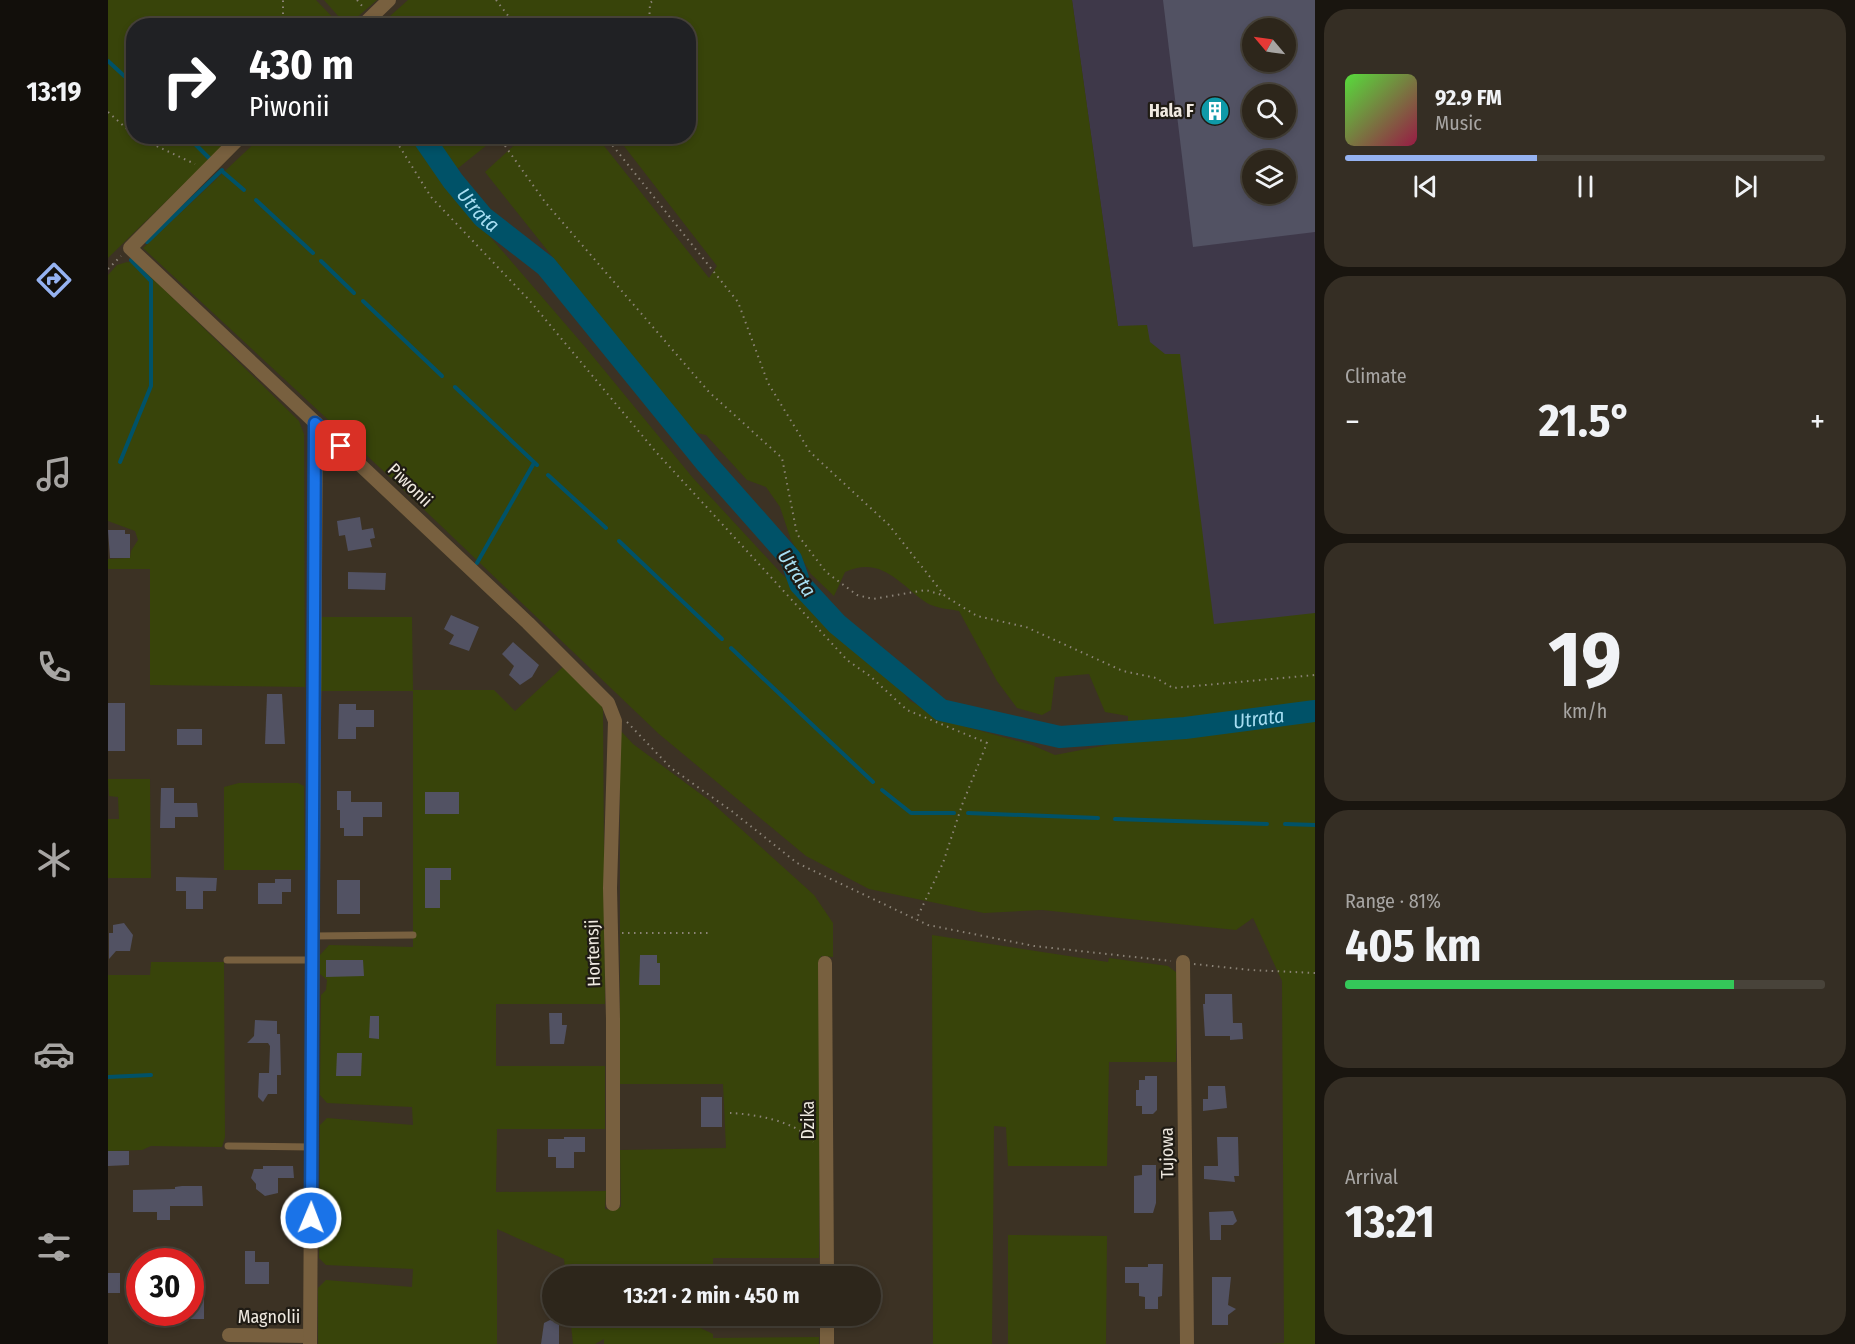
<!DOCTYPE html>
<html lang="en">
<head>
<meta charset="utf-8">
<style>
  :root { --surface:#2d261b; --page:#352e24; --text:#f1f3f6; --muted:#a7a5a3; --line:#48433a; --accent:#95b2f1 }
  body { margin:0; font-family:"Fira Sans Condensed",sans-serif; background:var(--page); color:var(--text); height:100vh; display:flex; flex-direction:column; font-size:22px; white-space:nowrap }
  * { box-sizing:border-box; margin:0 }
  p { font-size:20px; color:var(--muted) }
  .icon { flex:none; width:33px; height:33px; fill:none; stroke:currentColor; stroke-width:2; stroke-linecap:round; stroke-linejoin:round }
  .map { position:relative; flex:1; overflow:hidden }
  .drawer { display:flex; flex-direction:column; gap:9px; padding:9px; background:#19150f; width:540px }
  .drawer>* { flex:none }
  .hud { position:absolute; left:18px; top:18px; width:570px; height:126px; border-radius:24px; box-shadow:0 3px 9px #0003,0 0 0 2px var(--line); background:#202124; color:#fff; overflow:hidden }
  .needle { width:39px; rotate:299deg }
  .controls { position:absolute; left:1134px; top:18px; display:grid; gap:12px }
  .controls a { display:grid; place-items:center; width:54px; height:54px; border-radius:50%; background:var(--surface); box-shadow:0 3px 9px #0003,0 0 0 2px var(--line); font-size:30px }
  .speed { position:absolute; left:18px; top:1248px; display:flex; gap:12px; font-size:30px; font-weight:700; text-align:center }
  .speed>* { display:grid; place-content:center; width:78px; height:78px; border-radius:50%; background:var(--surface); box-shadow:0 3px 9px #0003,0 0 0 2px var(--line); line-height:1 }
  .speed .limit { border:9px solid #d22; background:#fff; color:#111 }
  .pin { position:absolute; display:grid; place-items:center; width:51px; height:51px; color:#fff; margin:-26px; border-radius:12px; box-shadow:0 3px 9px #0006 }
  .me { position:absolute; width:66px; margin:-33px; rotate:1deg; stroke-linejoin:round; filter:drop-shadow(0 0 4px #0008) }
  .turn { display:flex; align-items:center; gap:21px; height:126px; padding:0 24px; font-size:27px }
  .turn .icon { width:78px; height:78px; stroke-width:2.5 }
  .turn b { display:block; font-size:42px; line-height:51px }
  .big { font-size:45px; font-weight:700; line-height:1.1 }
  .drawer .widget { flex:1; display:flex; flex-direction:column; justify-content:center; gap:9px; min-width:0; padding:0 21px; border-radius:24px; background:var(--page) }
  .drawer .dial { align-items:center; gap:0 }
  .dial b { font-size:78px; line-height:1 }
  .song { display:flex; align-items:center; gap:18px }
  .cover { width:72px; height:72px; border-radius:9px; background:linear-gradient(135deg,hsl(110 70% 55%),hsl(340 70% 35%)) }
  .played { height:6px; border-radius:3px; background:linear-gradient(90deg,var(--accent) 40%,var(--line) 40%) }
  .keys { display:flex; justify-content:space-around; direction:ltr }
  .heat { display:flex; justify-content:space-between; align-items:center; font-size:33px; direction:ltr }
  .charge { height:9px; border-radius:4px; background:linear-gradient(90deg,#34c759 81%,var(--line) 0) }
  .trip { position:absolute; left:434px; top:1266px; width:339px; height:60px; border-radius:30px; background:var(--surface); box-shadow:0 3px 9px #0003,0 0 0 2px var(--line); font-weight:700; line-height:60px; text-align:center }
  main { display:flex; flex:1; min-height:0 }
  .dock { display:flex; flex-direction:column; width:108px; justify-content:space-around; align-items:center; background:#120f0b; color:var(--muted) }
  .dock .icon { width:42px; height:42px }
  .dock .current { color:var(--accent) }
  .dock b { font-size:27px; color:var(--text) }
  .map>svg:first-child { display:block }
  .commercial { fill:#3e3849; fill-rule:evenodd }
  .green { fill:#38440a }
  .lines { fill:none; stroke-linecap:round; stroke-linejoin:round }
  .stream { stroke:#005268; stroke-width:4 }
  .river { stroke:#005268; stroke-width:22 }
  .building { fill:#525263; fill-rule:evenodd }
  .path { stroke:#8b8377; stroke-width:2; stroke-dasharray:1.5 4.5; stroke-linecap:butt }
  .lane { stroke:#78603f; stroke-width:7 }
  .street { stroke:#78603f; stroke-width:14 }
  .route-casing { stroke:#114b97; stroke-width:15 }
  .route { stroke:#1a73e8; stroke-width:10 }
  .labels { text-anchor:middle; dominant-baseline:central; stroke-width:4.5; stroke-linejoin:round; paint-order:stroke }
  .poi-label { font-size:18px; font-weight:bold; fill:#efe9e0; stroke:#1f1b14; text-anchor:end }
  .street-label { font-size:18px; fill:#efe9e0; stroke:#1f1b14 }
  .water-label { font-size:20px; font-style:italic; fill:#a7def2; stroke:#1f1b14 }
</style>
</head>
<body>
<main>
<nav class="dock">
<b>13:19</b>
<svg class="icon current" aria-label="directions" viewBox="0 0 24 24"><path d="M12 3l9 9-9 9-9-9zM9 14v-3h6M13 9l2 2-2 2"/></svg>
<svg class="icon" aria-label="music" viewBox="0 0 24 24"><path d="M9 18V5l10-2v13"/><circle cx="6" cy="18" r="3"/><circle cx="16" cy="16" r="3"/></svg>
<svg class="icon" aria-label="phone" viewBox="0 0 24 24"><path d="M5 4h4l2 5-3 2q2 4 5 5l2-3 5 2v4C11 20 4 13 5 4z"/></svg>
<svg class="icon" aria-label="climate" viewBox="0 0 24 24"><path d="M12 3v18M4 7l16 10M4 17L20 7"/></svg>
<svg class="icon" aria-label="car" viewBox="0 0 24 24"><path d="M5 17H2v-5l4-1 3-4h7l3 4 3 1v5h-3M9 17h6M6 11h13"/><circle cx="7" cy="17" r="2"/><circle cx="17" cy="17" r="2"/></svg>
<svg class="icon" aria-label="filters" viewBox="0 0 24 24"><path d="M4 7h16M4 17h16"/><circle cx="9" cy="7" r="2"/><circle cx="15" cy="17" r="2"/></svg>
</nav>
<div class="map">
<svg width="1207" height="1344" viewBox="0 0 1207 1344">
  <rect width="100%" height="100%" fill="#3c3224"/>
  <path class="commercial" d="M964,0H1207V698L1064,711ZM1144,28H1178V62H1144ZM1144,94H1178V128H1144ZM1144,160H1178V194H1144Z"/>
  <g class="green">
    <path d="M0,0H208L232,25L26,26V136L124,137L0,258Z"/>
    <path d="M216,0H269L239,26Z"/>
    <path d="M300,0H964L1010,326L1039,325L1042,342L1057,354H1072L1106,624L1207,613V1344H1163L1176,1343L1174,981L1145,918L1128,930L934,910L876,913L761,889L698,856L551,734L284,479L35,248L153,137H389L334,181L478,348L585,478L673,573L787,682L802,701L848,724L924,745L947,755L1020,741V716L997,712L981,674L947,677L943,710L934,715L909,708L889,681L851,611C841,609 827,608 819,603C792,585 774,555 737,572L726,596L703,574L683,540L672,507L658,487L639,480L598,435L584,432L377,172L415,137H489L601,278L609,266L509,137L580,136V26L555,25V19L546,17L540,26L272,25Z"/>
    <path d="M19,262L29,263L191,421L196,434L197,687L42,685V569H0V559L22,558L23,551L30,540L27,531L0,521V275L9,265Z"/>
    <path d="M212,617H304L305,690H386L407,711L457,665L489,694L495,710L497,1004H388V1066H497V1129H389L388,1192L498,1191L497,1209L506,1210L513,1207L512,1150L618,1148L615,1084H512V730L525,744L602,801L706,895L725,923V957L713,956L711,1258H605V1276H495L463,1263L490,1276H458L456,1259L389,1229V1344H210V1288L218,1280L304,1287L305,1269L218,1265L211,1258L212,1125L219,1118L305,1125L304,1107L219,1103L212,1095L213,995L218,990L219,980L212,974V955L221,945L305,947V691H212Z"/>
    <path d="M0,779H42L43,878H0V819H11L10,797L1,796Z"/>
    <path d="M131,783H190L196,786L197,870H116V787Z"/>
    <path d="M824,935L1000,962L1001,958L1060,966L1069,973L1068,1062H1001L999,1166H900L898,1127L886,1126L884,1344H825Z"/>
    <path d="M43,962H116L117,1137L114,1147L43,1146L34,1150L0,1151V975H42Z"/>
    <path d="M900,1235L999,1236L998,1344H900Z"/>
    <path d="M462,1316H568L605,1334V1338L711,1337V1344H496V1339L487,1344H465Z"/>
  </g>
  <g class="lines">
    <g class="stream">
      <path d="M0,61L26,85"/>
      <path d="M79,136L102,159"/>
      <path d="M115,172L136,190"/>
      <path d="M148,200L205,253"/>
      <path d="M39,242L114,170"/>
      <path d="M213,261L246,293"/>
      <path d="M255,301L334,376"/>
      <path d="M347,387L429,465"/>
      <path d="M12,462L43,386V281L23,260"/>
      <path d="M440,475L498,528"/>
      <path d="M511,541L614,639"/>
      <path d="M369,563L426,463"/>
      <path d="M623,648L765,782"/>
      <path d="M774,790L803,813H846"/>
      <path d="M860,813L990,818"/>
      <path d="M1007,819L1159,824"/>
      <path d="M1177,824L1207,825"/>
      <path d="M0,1077L43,1075"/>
    </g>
    <path class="river" id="s1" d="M314,136L345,181L375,217L438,266L599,464L683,559L692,584L729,624L833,710L952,737L1077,728L1207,711"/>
  </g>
  <g class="building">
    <path d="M1055,0H1207V232L1085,247ZM1144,28H1178V62H1144ZM1144,94H1178V128H1144ZM1144,160H1178V194H1144Z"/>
    <path d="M252,517L254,530L265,528L267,538L262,539L264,547L240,551L237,535L231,536L229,521Z"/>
    <path d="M0,530H17V534H22V558H2Z"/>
    <path d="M240,572L278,573L277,590L240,589Z"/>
    <path d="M343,615L371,627L361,651L341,644L346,635L336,629Z"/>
    <path d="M405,642L431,665L424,677L412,685L401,675L406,666L394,654Z"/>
    <path d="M159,694H174L177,744H157Z"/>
    <rect x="0" y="703" width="17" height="48"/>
    <path d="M231,704H248V710H266V727H248V739H230Z"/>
    <rect x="69" y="729" width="25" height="16"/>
    <path d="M53,788H66V803H89L90,817H67V828H52Z"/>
    <path d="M229,791H243V802H274V817H255V836H236V828H232V810H229Z"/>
    <rect x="317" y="792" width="34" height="22"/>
    <path d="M317,868H343V880H332V908H317Z"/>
    <path d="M68,877L109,878L108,891H95V909H78V891H68Z"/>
    <path d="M167,879H183V892H174V904H150V883H167Z"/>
    <rect x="229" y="880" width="23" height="34"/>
    <path d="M16,923L25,935L22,951H8L1,959V933H5V925Z"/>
    <path d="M532,955H549V963H552V985H531Z"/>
    <path d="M218,960H255L256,976L218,977Z"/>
    <path d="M1097,994H1124L1125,1023H1134L1135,1039L1122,1040V1036H1097L1095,1004H1097Z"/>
    <path d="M441,1013H454V1025H459L456,1044H442Z"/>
    <path d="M262,1016H271V1039L261,1038Z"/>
    <path d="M147,1020L169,1021V1034H172L173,1075H169V1094H160L155,1102L150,1097L151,1073H161L162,1046L160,1043H139L146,1036Z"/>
    <path d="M229,1053H254L253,1076H228Z"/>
    <path d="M1037,1076H1049V1110L1045,1114H1034V1106H1028V1090H1031V1080H1037Z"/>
    <path d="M1100,1086H1117L1119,1108L1095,1111V1099H1100Z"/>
    <rect x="593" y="1097" width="21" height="30"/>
    <path d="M456,1137H477V1152H466V1168H448V1157H440V1139H456Z"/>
    <path d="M1109,1137H1130L1131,1176H1126L1127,1182L1096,1179V1166H1110Z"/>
    <path d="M0,1151H21V1165L0,1166Z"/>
    <path d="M1034,1165H1048V1203L1045,1213H1026V1176L1034,1175Z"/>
    <path d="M155,1166H185L186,1178H170V1193L157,1196L148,1189V1184L143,1178L146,1169H155Z"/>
    <path d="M74,1186H94L95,1206H62V1220H49V1212H25V1190L67,1189V1187Z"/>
    <path d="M1125,1211L1129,1221L1125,1225H1113V1240H1102L1101,1212Z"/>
    <path d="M137,1251H147V1262H161V1284H137Z"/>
    <path d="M1040,1264H1055L1054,1296L1050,1297V1309H1037V1297L1031,1296V1283H1017V1267H1040Z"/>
    <rect x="0" y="1273" width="12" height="20"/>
    <path d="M1104,1277H1123L1120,1305L1128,1309L1120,1315V1325H1104Z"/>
    <path d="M84,1290H96V1319H82Z"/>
    <path d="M442,1320L451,1323V1344H433L436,1323Z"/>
  </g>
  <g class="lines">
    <g class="path">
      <path d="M249,0L255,7"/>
      <path d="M388,0L408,26"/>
      <path d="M283,17L299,26"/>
      <path d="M175,26V0"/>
      <path d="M541,26L542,3L546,0"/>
      <path d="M0,112L26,135"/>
      <path d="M27,136L87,164"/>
      <path d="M285,136L323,197L422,301L548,452L739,660L762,676L799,710L879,743L854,805L835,863L808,920"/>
      <path d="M390,136L437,202L601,392L674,458L689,534L718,572L749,595L765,599L818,590L837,596"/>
      <path d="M497,136L630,302L660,383L702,452L781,525L837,596L869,616L918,627L1015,671L1048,678L1065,688L1207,675"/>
      <path d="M0,269L13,256"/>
      <path d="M519,722L563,768L625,812L689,863L820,925L926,946L1063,961"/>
      <path d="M514,933H600"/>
      <path d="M1086,964L1143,970L1207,973"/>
      <path d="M622,1113C646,1114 689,1121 705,1142"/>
    </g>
    <g class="lane">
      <path d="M205,936L305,935"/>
      <path d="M119,960H203"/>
      <path d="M120,1146L204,1147"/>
    </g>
    <g class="street">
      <path d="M254,26L281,0"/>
      <path d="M133,136L22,248L420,623L500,703L507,721L502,888L505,1019V1204"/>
      <path d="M1075,962L1079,1344"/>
      <path d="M717,963L719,1276"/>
      <path d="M719,1316V1344"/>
      <path d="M121,1335L202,1336"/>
      <path d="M202,1344L208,423"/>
    </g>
  </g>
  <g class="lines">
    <g class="route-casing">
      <path id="route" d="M203,1218L207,423L233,446"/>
    </g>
    <use href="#route" class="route"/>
  </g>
  <defs>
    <g id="building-disc" transform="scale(1.5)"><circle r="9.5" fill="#0f9aa8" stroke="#1f1b14"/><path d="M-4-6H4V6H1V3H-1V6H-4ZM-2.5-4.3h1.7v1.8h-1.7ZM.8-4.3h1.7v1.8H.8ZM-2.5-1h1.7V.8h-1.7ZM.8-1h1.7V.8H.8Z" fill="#fff"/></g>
  </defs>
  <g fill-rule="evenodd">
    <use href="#building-disc" x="1107" y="111"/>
  </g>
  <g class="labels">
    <g class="poi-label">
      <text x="1086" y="111">Hala F</text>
    </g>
    <g class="street-label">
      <text transform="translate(302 485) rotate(44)">Piwonii</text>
      <text transform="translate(485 953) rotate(-92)">Hortensji</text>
      <text transform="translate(700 1120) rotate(-90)">Dzika</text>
      <text transform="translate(1059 1153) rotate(-91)">Tujowa</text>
      <text x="161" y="1317">Magnolii</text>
    </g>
    <g class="water-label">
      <text stroke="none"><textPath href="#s1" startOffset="93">Utrata</textPath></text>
      <text transform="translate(689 573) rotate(56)">Utrata</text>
      <text stroke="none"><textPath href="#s1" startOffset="1101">Utrata</textPath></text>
    </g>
  </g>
</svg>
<div class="controls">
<a><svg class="needle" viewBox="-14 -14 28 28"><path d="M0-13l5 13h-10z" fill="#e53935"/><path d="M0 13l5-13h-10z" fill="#a7a5a3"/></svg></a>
<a><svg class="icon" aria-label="search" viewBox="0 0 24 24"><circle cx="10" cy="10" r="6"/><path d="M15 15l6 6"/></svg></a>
<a><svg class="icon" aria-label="layers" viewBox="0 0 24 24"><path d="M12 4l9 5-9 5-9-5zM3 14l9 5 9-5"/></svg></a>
</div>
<div class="speed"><div class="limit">30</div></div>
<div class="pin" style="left:233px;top:446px;background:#d93025"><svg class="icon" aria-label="arrive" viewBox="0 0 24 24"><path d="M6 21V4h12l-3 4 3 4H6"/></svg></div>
<svg class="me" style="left:203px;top:1218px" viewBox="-20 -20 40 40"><circle r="17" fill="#1a73e8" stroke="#fff" stroke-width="3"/><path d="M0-11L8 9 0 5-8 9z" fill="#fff"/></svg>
<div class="trip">13:21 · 2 min · 450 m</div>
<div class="hud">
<div class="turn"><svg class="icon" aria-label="right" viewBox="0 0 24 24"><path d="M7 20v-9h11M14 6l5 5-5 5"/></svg><div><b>430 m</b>Piwonii</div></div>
</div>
</div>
<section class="drawer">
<div class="widget">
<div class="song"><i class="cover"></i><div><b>92.9 FM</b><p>Music</p></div></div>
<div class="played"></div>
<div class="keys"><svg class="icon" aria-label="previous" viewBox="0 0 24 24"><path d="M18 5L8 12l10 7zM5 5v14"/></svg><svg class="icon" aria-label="pause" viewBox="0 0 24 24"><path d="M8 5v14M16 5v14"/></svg><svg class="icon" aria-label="next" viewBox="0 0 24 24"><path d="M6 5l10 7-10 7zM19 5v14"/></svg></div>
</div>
<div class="widget"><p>Climate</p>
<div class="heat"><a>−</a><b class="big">21.5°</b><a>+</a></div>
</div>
<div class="widget dial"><b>19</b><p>km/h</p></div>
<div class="widget"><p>Range · 81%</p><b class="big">405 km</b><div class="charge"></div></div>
<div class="widget"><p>Arrival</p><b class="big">13:21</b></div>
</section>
</main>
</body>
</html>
